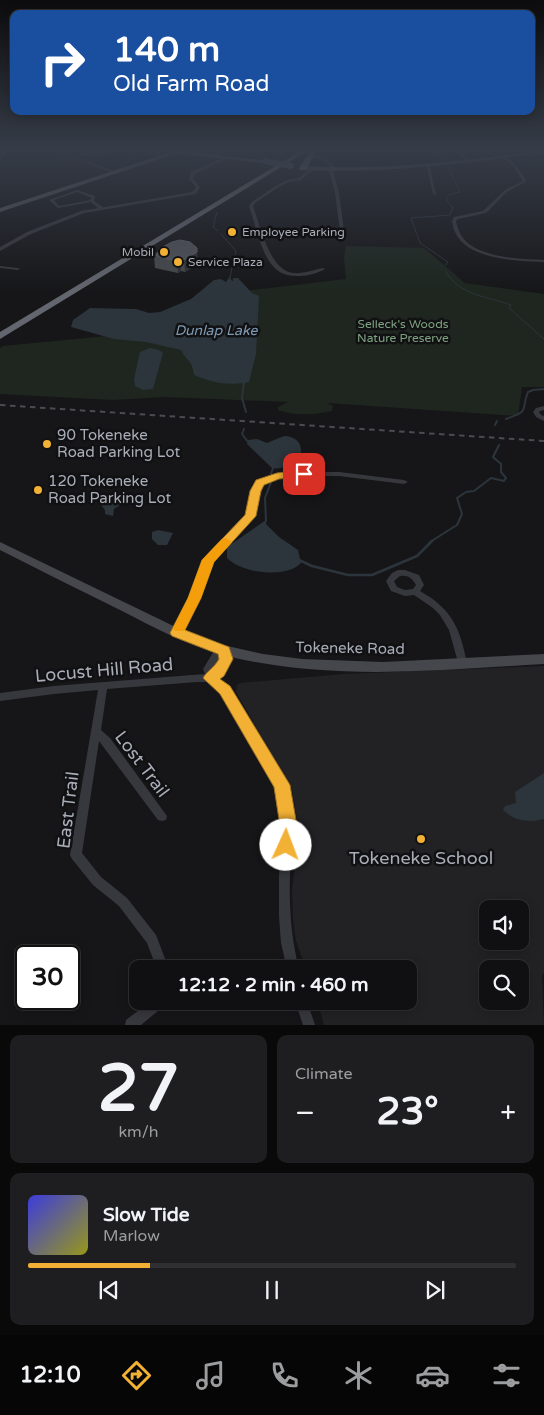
<!DOCTYPE html>
<html lang="en">
<head>
<meta charset="utf-8">
<style>
  :root { --surface:#101012; --page:#1e1e20; --text:#f1f3f6; --muted:#9c9d9f; --line:#303032; --accent:#f2b134 }
  body { margin:0; font-family:"Varela Round",sans-serif; background:var(--page); color:var(--text); height:100vh; display:flex; flex-direction:column; font-size:19px; white-space:nowrap }
  * { box-sizing:border-box; margin:0 }
  p { font-size:16px; color:var(--muted) }
  .icon { flex:none; width:28px; height:28px; fill:none; stroke:currentColor; stroke-width:2; stroke-linecap:round; stroke-linejoin:round }
  .map { position:relative; height:1025px; overflow:hidden }
  .side { display:flex; flex-direction:column; gap:10px; padding:10px; background:#09090a; flex:1 }
  .side>* { flex:none }
  .banner { position:absolute; left:10px; top:10px; width:525px; height:105px; border-radius:10px; box-shadow:0 2px 12px #0003,0 0 0 1px var(--line); background:#1a4fa0; color:#fff; overflow:hidden }
  .buttons { position:absolute; left:479px; top:900px; display:grid; gap:10px }
  .buttons a { display:grid; place-items:center; width:50px; height:50px; border-radius:10px; background:var(--surface); box-shadow:0 2px 12px #0003,0 0 0 1px var(--line); font-size:25px }
  .speed { position:absolute; left:15px; top:945px; display:flex; gap:10px; font-size:25px; font-weight:700; text-align:center }
  .speed>* { display:grid; place-content:center; width:65px; height:65px; border-radius:50%; background:var(--surface); box-shadow:0 2px 12px #0003,0 0 0 1px var(--line); line-height:1 }
  .speed .limit { border:2px solid #111; border-radius:8px; background:#fff; color:#111 }
  .pin { position:absolute; display:grid; place-items:center; width:42px; height:42px; color:#fff; margin:-21px; border-radius:10px; box-shadow:0 2px 8px #0006 }
  .me { position:absolute; width:55px; margin:-28px; rotate:2deg; stroke-linejoin:round; filter:drop-shadow(0 0 4px #0008) }
  .turn { display:flex; align-items:center; gap:18px; height:105px; padding:0 20px; font-size:22px }
  .turn .icon { width:65px; height:65px; stroke-width:2.5 }
  .turn b { display:block; font-size:35px; line-height:42px }
  .big { font-size:38px; font-weight:700; line-height:1.1 }
  .side .widget { flex:1; display:flex; flex-direction:column; justify-content:center; gap:8px; min-width:0; padding:0 18px; border-radius:10px; background:var(--page) }
  .side .dial { align-items:center; gap:0 }
  .dial b { font-size:65px; line-height:1 }
  .song { display:flex; align-items:center; gap:15px }
  .cover { width:60px; height:60px; border-radius:8px; background:linear-gradient(135deg,hsl(240 70% 55%),hsl(60 70% 35%)) }
  .played { height:5px; border-radius:2px; background:linear-gradient(90deg,var(--accent) 25%,var(--line) 25%) }
  .keys { display:flex; justify-content:space-around; direction:ltr }
  .heat { display:flex; justify-content:space-between; align-items:center; font-size:28px; direction:ltr }
  .side .tiles { flex:1; display:grid; gap:10px; grid-template-columns:1fr 1fr }
  .widget:last-child { grid-column:span 2 }
  .trip { position:absolute; left:129px; top:960px; width:288px; height:50px; border-radius:10px; background:var(--surface); box-shadow:0 2px 12px #0003,0 0 0 1px var(--line); font-weight:700; line-height:50px; text-align:center }
  .dock { display:flex; height:80px; justify-content:space-around; align-items:center; background:#060607; color:var(--muted) }
  .dock .icon { width:35px; height:35px }
  .dock .current { color:var(--accent) }
  .dock b { font-size:22px; color:var(--text) }
  .map>svg:first-child { display:block }
  .built { fill:#222225; fill-rule:evenodd }
  .green { fill:#1e261f }
  .water { fill:#2c353c }
  .lines { fill:none; stroke-linecap:round; stroke-linejoin:round }
  .stream-far2 { stroke:#2c353c; stroke-width:1 }
  .stream-far1 { stroke:#2c353c; stroke-width:2 }
  .stream { stroke:#2c353c; stroke-width:2.5 }
  .minor { fill:#37383d; fill-rule:evenodd }
  .tertiary { fill:#37383d; fill-rule:evenodd }
  .secondary { fill:#45474d; fill-rule:evenodd }
  .primary { fill:#53555c; fill-rule:evenodd }
  .motorway { fill:#63666e; fill-rule:evenodd }
  .rail { stroke:#4a4c52; stroke-width:2; stroke-dasharray:5.5 4.5; stroke-linecap:butt }
  .primary-bridge { stroke:#53555c; stroke-width:6 }
  .wall { fill:#47494d }
  .shaded-wall { fill:#2f3033 }
  .building { fill:#525359; stroke:#5f6168 }
  .route { fill:#f2b134; stroke:#9d7322 }
  .slow { fill:#f59e0b }
  .poi-dot { fill:#f2b134; stroke:#111113; stroke-width:2 }
  .labels { text-anchor:middle; dominant-baseline:central; stroke-width:5; stroke-linejoin:round; paint-order:stroke }
  .far-poi-label { font-size:12px; fill:#a8adb8; stroke:#111113; text-anchor:start }
  .far-park-label { font-size:12px; fill:#7fa381; stroke:#111113 }
  .far-water-label { font-size:14px; font-style:italic; fill:#7f9bb3; stroke:#111113 }
  .poi-label { font-size:15px; fill:#a8adb8; stroke:#111113; text-anchor:start }
  .street-label { font-size:15px; fill:#a8adb8; stroke:#111113 }
  .near-street-label { font-size:18px; fill:#a8adb8; stroke:#111113 }
  .near-poi-label { font-size:18px; fill:#a8adb8; stroke:#111113 }
</style>
</head>
<body>
<div class="map">
<svg width="544" height="1025" viewBox="0 0 544 1025">
  <rect width="100%" height="100%" fill="#161618"/>
  <path class="built" d="M544,666V972L542,977L544,1025H324L317,1001H408V969H306L296,941L293,920L292,891L299,831L292,789L236,692L237,685L240,683L344,674ZM488,909H520V941H488ZM488,969H520V1001H488Z"/>
  <path class="green" d="M346,246L424,248L465,283L544,294V387H522L518,416L327,403L333,406L332,411C313,415 296,416 278,410V407L288,402L165,397L113,400L0,394V348L3,346L189,328L226,293L346,279L344,257Z"/>
  <g class="water">
    <path d="M230,276L231,280L233,281V278H238L252,293L259,296L256,354L249,382C229,386 213,383 194,375C192,359 187,362 181,350L146,342L114,339L71,327L73,320L90,308L136,309L149,313L160,312L191,299L214,280L221,279L226,282Z"/>
    <path d="M150,348L159,350L163,353L153,389L143,390L135,386L134,379L140,352Z"/>
    <path d="M284,436C294,436 302,442 301,452C297,462 282,471 272,468L247,444L248,440L257,439L267,443Z"/>
    <path d="M111,497L119,499L123,503L114,509L113,516L105,514V510L101,505Z"/>
    <path d="M266,520V524L279,537L298,550L301,563C286,579 241,573 227,558V548L230,545Z"/>
    <path d="M158,530L173,533L167,545H158L152,539V532Z"/>
    <path d="M544,773V819C529,823 514,821 503,810L505,806L516,803L515,792Z"/>
  </g>
  <g class="lines">
    <g class="stream-far2">
      <path d="M433,150V153L446,161"/>
      <path d="M128,163L132,150"/>
      <path d="M448,166L460,192L448,195"/>
      <path d="M217,212L213,227L218,231"/>
      <path d="M221,234L236,251L230,277"/>
      <path d="M446,265L448,262L420,243L411,218L450,215L453,208L446,199L448,197"/>
      <path d="M446,272C460,296 487,296 511,305L509,308L544,339"/>
    </g>
    <g class="stream-far1">
      <path d="M244,381L242,398L246,412"/>
      <path d="M506,419C531,410 520,412 528,392L533,390L544,389"/>
      <path d="M495,425L497,421"/>
      <path d="M244,429L242,434L248,442"/>
      <path d="M271,474L273,468"/>
      <path d="M266,521L265,498L271,482"/>
      <path d="M430,542L457,525L462,514L457,498L466,492L474,491L491,478L504,481L506,478L501,472V464L493,457L499,445"/>
    </g>
    <path class="stream" d="M299,560L312,566L348,575H372L417,556L432,541"/>
    <g class="minor">
      <path d="M4,150H8L0,160V156Z"/>
      <path d="M113,150L110,152L75,157L114,171L115,172L113,173L70,157L63,158L61,157Z"/>
      <path d="M153,150H157L164,156L161,157Z"/>
      <path d="M454,150H458L470,161V163H468Z"/>
      <path d="M320,155L325,157L334,166L333,170L339,193L345,239L341,238L335,193L329,170L330,166L322,159L313,158L315,156Z"/>
      <path d="M504,156L515,164L527,181L507,192L486,213L458,219L456,221C457,225 458,229 460,233C472,258 520,259 544,260V262C518,261 467,260 455,232C453,229 453,225 452,221L454,217L483,211L505,190L523,181L513,166L503,158Z"/>
      <path d="M426,163L429,164L436,195L433,194Z"/>
      <path d="M311,168L314,169L301,180L289,182L279,187L255,203L253,206C260,225 269,270 293,273C303,274 313,270 323,268L325,269C318,273 308,276 299,276C291,276 283,275 277,270C261,257 256,225 249,206L253,201L277,185L287,180L299,178Z"/>
      <path d="M77,190L95,196L94,201L103,207V209H99L91,202L58,208L49,200ZM77,192L92,198L90,200L59,206L54,200Z"/>
      <path d="M0,266L18,268L20,269L18,270L0,268Z"/>
      <path d="M544,406V410L540,411L539,412L541,415L544,416V421L536,417L533,412L536,408Z"/>
      <path d="M304,472H339L404,480L408,482L404,484L339,476H304L278,478L263,485L259,491L255,516L212,561L198,598L181,633L180,635L177,636L174,635L173,633L190,598L204,560L247,515L251,491L257,481L277,474Z"/>
      <path d="M398,570H405L419,575L424,585L420,591C452,609 460,628 467,663L465,666L462,667L459,666L449,630L440,615L433,608L414,595L405,596L391,591L386,581L392,573ZM400,576C408,575 412,578 416,585L413,589L405,590L397,587L394,581Z"/>
      <path d="M224,646L227,648C232,660 227,670 217,678C233,691 243,710 254,727C267,747 284,770 290,794C296,820 291,848 290,874C289,906 291,938 299,969H287L281,943L279,916V876L282,823L279,792L272,775L259,752L223,695L209,682H197L107,689L101,730L110,738L167,816L166,820L162,821L158,820L99,741L82,853L101,877L127,898L156,935L169,969H157L147,943L119,906L93,885L72,859L70,855L98,690L54,694L0,701V693L54,686L205,674L203,669L214,651ZM221,656L219,665L213,671V669Z"/>
      <path d="M151,1001H167L165,1005L141,1025H125L126,1020Z"/>
      <path d="M295,1001H307L315,1025H303Z"/>
    </g>
    <path class="tertiary" d="M227,156L231,157L195,174L193,179L200,187L196,194L84,213L31,234L0,251V247L27,232L81,211L192,192L196,187L189,179L191,172Z"/>
    <g class="secondary">
      <path d="M544,151V153C464,163 383,174 303,170L300,168L303,166C383,171 464,160 544,151Z"/>
      <path d="M0,542L190,634L223,645L263,654L302,659L383,662L544,654V664C437,670 328,682 223,655C187,645 155,628 122,611C82,591 41,571 0,550Z"/>
    </g>
    <path class="primary" d="M177,150L268,161L265,163L175,154L0,212V208Z"/>
    <g class="motorway">
      <path d="M302,150H309L0,339V332Z"/>
      <path d="M311,150H317L306,170H300L299,168Z"/>
    </g>
    <path class="rail" d="M0,405L544,441"/>
    <path class="primary-bridge" d="M265,161L291,166"/>
  </g>
  <path class="wall" d="M159,249L198,264L185,272L181,271L178,273L155,268L154,255L159,251Z"/>
  <g class="shaded-wall">
    <path d="M197,248L198,264L185,272L184,260Z"/>
    <path d="M180,259L181,271L178,273L177,261Z"/>
  </g>
  <path class="building" d="M180,240L190,242L197,248V252L184,260L180,259L177,261L154,255L160,251L159,249L172,242Z"/>
  <linearGradient id="sky" x2="0" y2="1"><stop stop-color="#0c0c0d"/><stop offset="0.51" stop-color="#363c48"/><stop offset="1" stop-color="#363c48" stop-opacity="0"/></linearGradient>
  <rect width="544" height="293" fill="url(#sky)"/>
  <path class="route" d="M304,470L308,471L309,474L308,476L279,479L264,485L261,491L256,516L214,562L201,598L185,630L229,647L233,659L224,676L220,679L230,686L290,785L297,826L292,850L286,853L281,850L278,845L280,826L274,787L220,694L203,678C207,671 214,668 219,659L218,654L172,636L170,633L188,598L202,560L245,515L250,491L256,480L277,473Z"/>
  <path class="slow" d="M226,538L232,542L214,562L201,598L184,631H175L173,628L188,598L202,560L222,539Z"/>
  <g class="poi-dot">
    <circle cx="232" cy="232" r="5"/>
    <circle cx="164" cy="252" r="5"/>
    <circle cx="178" cy="262" r="5"/>
    <circle cx="47" cy="444" r="5"/>
    <circle cx="38" cy="490" r="5"/>
    <circle cx="421" cy="839" r="5"/>
  </g>
  <g class="labels">
    <g class="far-poi-label">
      <text x="242" y="232">Employee Parking</text>
      <text x="154" y="252" text-anchor="end">Mobil</text>
      <text x="188" y="262">Service Plaza</text>
    </g>
    <g class="far-park-label">
      <text x="403" y="324">Selleck's Woods<tspan x="403" dy="14">Nature Preserve</tspan></text>
    </g>
    <g class="far-water-label">
      <text x="216" y="330">Dunlap Lake</text>
    </g>
    <g class="poi-label">
      <text x="57" y="435">90 Tokeneke<tspan x="57" dy="17">Road Parking Lot</tspan></text>
      <text x="48" y="481">120 Tokeneke<tspan x="48" dy="17">Road Parking Lot</tspan></text>
    </g>
    <g class="street-label">
      <text transform="translate(350 648) rotate(1)">Tokeneke Road</text>
    </g>
    <g class="near-street-label">
      <text transform="translate(104 670) rotate(-5)">Locust Hill Road</text>
      <text transform="translate(142 764) rotate(53)">Lost Trail</text>
      <text transform="translate(68 810) rotate(-83)">East Trail</text>
    </g>
    <g class="near-poi-label">
      <text x="421" y="858">Tokeneke School</text>
    </g>
  </g>
</svg>
<div class="buttons">
<a><svg class="icon" aria-label="sound" viewBox="0 0 24 24"><path d="M4 9h4l5-4v14l-5-4H4zM17 9q2 3 0 6"/></svg></a>
<a><svg class="icon" aria-label="search" viewBox="0 0 24 24"><circle cx="10" cy="10" r="6"/><path d="M15 15l6 6"/></svg></a>
</div>
<div class="speed"><div class="limit">30</div></div>
<div class="pin" style="left:304px;top:474px;background:#d93025"><svg class="icon" aria-label="arrive" viewBox="0 0 24 24"><path d="M6 21V4h12l-3 4 3 4H6"/></svg></div>
<svg class="me" style="left:286px;top:845px" viewBox="-20 -20 40 40"><circle r="19" fill="#fff"/><path d="M0-13L10 11 0 6-10 11z" fill="#f2b134"/></svg>
<div class="trip">12:12 · 2 min · 460 m</div>
<div class="banner">
<div class="turn"><svg class="icon" aria-label="right" viewBox="0 0 24 24"><path d="M7 20v-9h11M14 6l5 5-5 5"/></svg><div><b>140 m</b>Old Farm Road</div></div>
</div>
</div>
<section class="side">
<div class="tiles">
<div class="widget dial"><b>27</b><p>km/h</p></div>
<div class="widget"><p>Climate</p>
<div class="heat"><a>−</a><b class="big">23°</b><a>+</a></div>
</div>
<div class="widget">
<div class="song"><i class="cover"></i><div><b>Slow Tide</b><p>Marlow</p></div></div>
<div class="played"></div>
<div class="keys"><svg class="icon" aria-label="previous" viewBox="0 0 24 24"><path d="M18 5L8 12l10 7zM5 5v14"/></svg><svg class="icon" aria-label="pause" viewBox="0 0 24 24"><path d="M8 5v14M16 5v14"/></svg><svg class="icon" aria-label="next" viewBox="0 0 24 24"><path d="M6 5l10 7-10 7zM19 5v14"/></svg></div>
</div>
</div>
</section>
<nav class="dock">
<b>12:10</b>
<svg class="icon current" aria-label="directions" viewBox="0 0 24 24"><path d="M12 3l9 9-9 9-9-9zM9 14v-3h6M13 9l2 2-2 2"/></svg>
<svg class="icon" aria-label="music" viewBox="0 0 24 24"><path d="M9 18V5l10-2v13"/><circle cx="6" cy="18" r="3"/><circle cx="16" cy="16" r="3"/></svg>
<svg class="icon" aria-label="phone" viewBox="0 0 24 24"><path d="M5 4h4l2 5-3 2q2 4 5 5l2-3 5 2v4C11 20 4 13 5 4z"/></svg>
<svg class="icon" aria-label="climate" viewBox="0 0 24 24"><path d="M12 3v18M4 7l16 10M4 17L20 7"/></svg>
<svg class="icon" aria-label="car" viewBox="0 0 24 24"><path d="M5 17H2v-5l4-1 3-4h7l3 4 3 1v5h-3M9 17h6M6 11h13"/><circle cx="7" cy="17" r="2"/><circle cx="17" cy="17" r="2"/></svg>
<svg class="icon" aria-label="filters" viewBox="0 0 24 24"><path d="M4 7h16M4 17h16"/><circle cx="9" cy="7" r="2"/><circle cx="15" cy="17" r="2"/></svg>
</nav>
</body>
</html>
